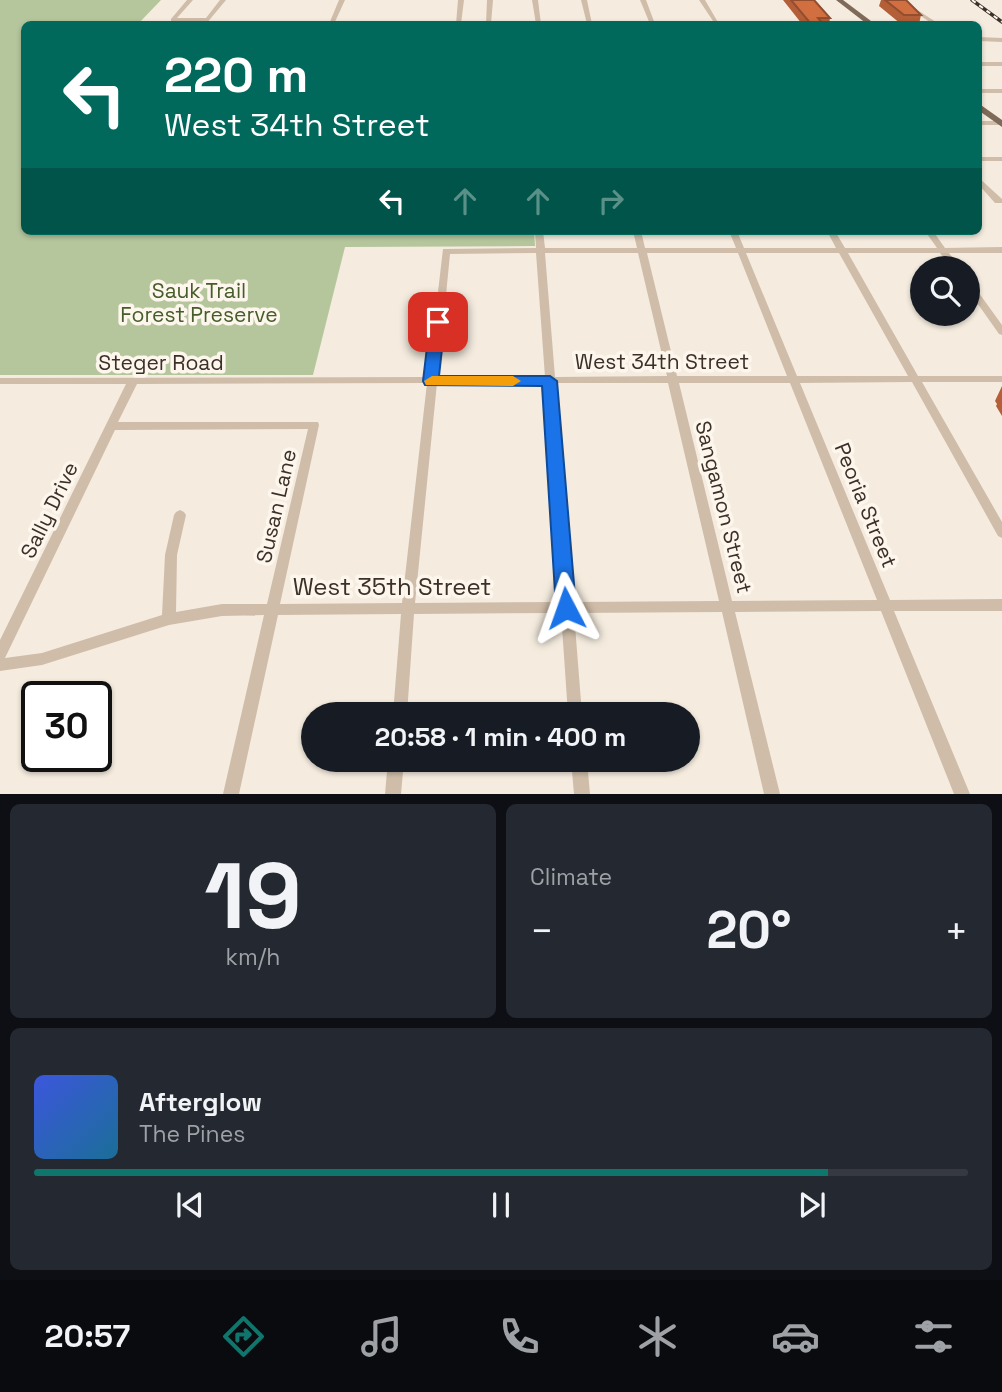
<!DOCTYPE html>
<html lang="en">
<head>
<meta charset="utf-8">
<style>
  :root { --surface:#171b24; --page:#242831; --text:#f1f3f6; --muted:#9ea1a6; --line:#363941; --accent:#0f766e }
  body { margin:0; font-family:"Space Grotesk",sans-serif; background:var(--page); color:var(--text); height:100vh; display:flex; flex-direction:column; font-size:26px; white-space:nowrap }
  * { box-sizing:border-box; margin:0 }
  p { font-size:23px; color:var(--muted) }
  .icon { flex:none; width:38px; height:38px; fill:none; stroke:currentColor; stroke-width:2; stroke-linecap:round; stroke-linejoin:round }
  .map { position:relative; height:794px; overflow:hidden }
  .panel { display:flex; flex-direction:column; gap:10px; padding:10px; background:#0d0f14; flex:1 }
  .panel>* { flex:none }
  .top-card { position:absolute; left:21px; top:21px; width:961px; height:214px; border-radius:10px; box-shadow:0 2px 5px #0004; background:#00695c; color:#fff; overflow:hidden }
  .fabs { position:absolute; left:910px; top:256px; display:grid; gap:14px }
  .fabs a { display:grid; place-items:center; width:70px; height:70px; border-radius:50%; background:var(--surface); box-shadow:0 2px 5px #0004; font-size:35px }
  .speed { position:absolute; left:21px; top:681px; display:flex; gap:14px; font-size:35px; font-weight:700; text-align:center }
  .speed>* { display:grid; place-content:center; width:91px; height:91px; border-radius:50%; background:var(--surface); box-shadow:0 2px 5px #0004; line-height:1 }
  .speed .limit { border:4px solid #111; border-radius:10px; background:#fff; color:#111 }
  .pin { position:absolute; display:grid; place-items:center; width:60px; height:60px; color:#fff; margin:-30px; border-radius:14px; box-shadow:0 4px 10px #0006 }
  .me { position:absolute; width:77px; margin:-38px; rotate:356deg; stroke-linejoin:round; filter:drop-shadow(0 0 5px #0008) }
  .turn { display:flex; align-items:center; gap:24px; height:147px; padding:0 28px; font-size:32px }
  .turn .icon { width:91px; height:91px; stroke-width:2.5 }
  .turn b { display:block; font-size:49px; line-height:60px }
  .lanes { display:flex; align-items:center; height:66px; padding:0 28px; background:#0003; justify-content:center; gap:35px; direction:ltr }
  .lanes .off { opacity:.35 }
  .big { font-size:52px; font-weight:700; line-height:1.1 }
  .panel .tile { flex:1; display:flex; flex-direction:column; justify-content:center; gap:10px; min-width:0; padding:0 24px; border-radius:10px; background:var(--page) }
  .panel .dial { align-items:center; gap:0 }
  .dial b { font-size:91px; line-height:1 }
  .song { display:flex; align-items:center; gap:21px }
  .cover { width:84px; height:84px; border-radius:10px; background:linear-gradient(135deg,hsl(230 70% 55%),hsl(200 70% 35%)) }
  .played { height:7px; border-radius:4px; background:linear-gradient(90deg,var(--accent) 85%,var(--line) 85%) }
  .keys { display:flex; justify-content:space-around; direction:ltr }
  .heat { display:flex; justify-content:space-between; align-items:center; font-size:38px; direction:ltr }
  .panel .tiles { flex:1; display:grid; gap:10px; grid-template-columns:1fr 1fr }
  .tile:last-child { grid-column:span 2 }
  .trip { position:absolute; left:301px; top:702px; width:399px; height:70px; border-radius:35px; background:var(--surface); box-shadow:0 2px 5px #0004; font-weight:700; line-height:70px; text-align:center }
  .menu { display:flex; height:112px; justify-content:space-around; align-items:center; background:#090b0e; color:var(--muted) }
  .menu .icon { width:49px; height:49px }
  .menu .current { color:var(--accent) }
  .menu b { font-size:32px; color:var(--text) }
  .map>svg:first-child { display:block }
  .green { fill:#b5c69d }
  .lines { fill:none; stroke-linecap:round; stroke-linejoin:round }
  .minor { fill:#cfbda9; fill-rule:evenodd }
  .major { fill:#7f6959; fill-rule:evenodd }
  .rail-casing { stroke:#3c3029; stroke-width:3.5 }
  .rail { stroke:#fcf6ec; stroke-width:2; stroke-dasharray:4.5; stroke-linecap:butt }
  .wall { fill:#b45f38 }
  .building { fill:#d16f41; stroke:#924e2e; stroke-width:2 }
  .route { fill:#1a73e8; stroke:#114b97; stroke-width:2 }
  .slow { fill:#f59e0b }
  .labels { text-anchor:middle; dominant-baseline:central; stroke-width:7; stroke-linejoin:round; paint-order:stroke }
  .park-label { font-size:21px; fill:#465c2a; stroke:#fcf6ec }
  .street-label { font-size:21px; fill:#3c3029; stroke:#fcf6ec }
  .near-street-label { font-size:24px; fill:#3c3029; stroke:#fcf6ec }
</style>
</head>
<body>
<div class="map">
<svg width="1002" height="794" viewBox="0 0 1002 794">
  <rect width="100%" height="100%" fill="#f5ecdf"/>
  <path class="green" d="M0,0H161L138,24H24V231H534L535,246L345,247L313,375H0Z"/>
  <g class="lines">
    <g class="minor">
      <path d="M187,0H193L177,18H206L220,0H226L206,24H202L203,22L171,21V19Z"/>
      <path d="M339,0H345L334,24H329Z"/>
      <path d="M458,0H464L461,24H456Z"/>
      <path d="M487,0H493L491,24H486Z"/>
      <path d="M532,0H538L541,24H536Z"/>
      <path d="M581,0H587L592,24H587Z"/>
      <path d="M640,0H646L655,24H650Z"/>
      <path d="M699,0H705L719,24H715Z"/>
      <path d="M896,0H902L939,24H933Z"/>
      <path d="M978,37L1002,38V42L978,41Z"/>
      <rect x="978" y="62" width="24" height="4"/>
      <rect x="978" y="89" width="24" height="4"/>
      <rect x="978" y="121" width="24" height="4"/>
      <rect x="978" y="157" width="24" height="4"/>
      <path d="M978,177L1002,199V203H995L978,184Z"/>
      <path d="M535,231H543L545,248H637L633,231H641L645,248H736L729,231H737L744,248H836L827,231H835L845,248H937L925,231H933L945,248L1002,247V253H949L960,268H951L940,253H848L918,376H1002V382H922L1002,522V538L998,536L912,382L800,383L890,600L1002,599V611H894L970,794H954L881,611L735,612L780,794H764L722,612L574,613L582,714H568L561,613L414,614L407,714H393L401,614L278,615L239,794H223L264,615L222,616L169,625L42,665L0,671V640L126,384H0V378L428,377L443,249L536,248ZM536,253L545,377H438L450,254ZM545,253H638L667,376L555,377ZM647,253H738L787,376H677ZM746,253H839L908,376H797ZM427,383L402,603L280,604L319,425L318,422H118L137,384ZM437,383H545L560,602L415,603ZM555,383H668L719,601L573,602ZM679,383H790L877,600L732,601ZM308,429L267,604H222L176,612L177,555L186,515L184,512L180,510L176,512L174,515L165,555L162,615L42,653L5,658L115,430Z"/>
      <path d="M968,281L971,282L1002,325V335L999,334L968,290Z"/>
      <path d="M388,760H404L401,794H385Z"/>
      <path d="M571,760H587L590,794H574Z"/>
    </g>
    <g class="major">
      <path d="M836,0H843L875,24H867Z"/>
      <path d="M978,103L1002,120V127L978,110Z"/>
    </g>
    <g class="rail-casing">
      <path id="rail" d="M972,0L1002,22"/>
    </g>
    <use href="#rail" class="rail"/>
  </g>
  <g class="wall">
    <path d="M783,0H814L830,18L829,24H802Z"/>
    <path d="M881,0H906L921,15L919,24H901L879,6Z"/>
    <path d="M1002,386V416L996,406L997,404L995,401Z"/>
  </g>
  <g class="building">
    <path d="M791,0H814L830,18H818L823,24H811Z"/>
    <path d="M885,0H906L921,15H904Z"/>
  </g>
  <path class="route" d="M438,317L445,322L439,376H550L557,381L576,608L573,614L566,616L559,614L556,608L542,386L425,385L423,381L430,322Z"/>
  <path class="slow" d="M432,376H513L521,381L513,386L426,385L424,381Z"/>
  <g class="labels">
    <g class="park-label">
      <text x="199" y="290">Sauk Trail<tspan x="199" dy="24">Forest Preserve</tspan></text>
    </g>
    <g class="street-label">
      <text x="662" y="361">West 34th Street</text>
      <text x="161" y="362">Steger Road</text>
      <text transform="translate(866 505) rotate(68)">Peoria Street</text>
      <text transform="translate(276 506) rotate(-77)">Susan Lane</text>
      <text transform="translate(724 507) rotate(76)">Sangamon Street</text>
      <text transform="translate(49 510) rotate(-64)">Sally Drive</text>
    </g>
    <g class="near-street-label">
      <text x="392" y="586">West 35th Street</text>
    </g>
  </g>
</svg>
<div class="fabs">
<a><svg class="icon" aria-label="search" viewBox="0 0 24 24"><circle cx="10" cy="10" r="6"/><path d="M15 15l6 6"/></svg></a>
</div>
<div class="speed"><div class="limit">30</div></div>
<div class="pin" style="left:438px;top:322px;background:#d93025"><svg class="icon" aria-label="arrive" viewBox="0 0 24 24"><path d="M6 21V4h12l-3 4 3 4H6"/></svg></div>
<svg class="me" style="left:566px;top:608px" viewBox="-20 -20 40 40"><path d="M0-17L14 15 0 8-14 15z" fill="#1a73e8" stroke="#fff" stroke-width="4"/></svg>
<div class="trip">20:58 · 1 min · 400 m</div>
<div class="top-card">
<div class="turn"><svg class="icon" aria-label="left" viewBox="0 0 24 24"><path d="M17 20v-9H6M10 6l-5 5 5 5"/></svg><div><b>220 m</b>West 34th Street</div></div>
<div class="lanes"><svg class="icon" aria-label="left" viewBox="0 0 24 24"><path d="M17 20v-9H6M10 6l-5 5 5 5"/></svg><svg class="icon off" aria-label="ahead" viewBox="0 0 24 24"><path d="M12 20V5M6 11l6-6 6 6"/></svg><svg class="icon off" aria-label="ahead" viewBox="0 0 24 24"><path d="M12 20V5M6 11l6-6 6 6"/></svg><svg class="icon off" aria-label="right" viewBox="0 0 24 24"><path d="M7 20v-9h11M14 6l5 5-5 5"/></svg></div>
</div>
</div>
<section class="panel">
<div class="tiles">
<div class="tile dial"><b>19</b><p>km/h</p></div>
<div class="tile"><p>Climate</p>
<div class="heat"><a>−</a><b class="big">20°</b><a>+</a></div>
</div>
<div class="tile">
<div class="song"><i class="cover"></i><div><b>Afterglow</b><p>The Pines</p></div></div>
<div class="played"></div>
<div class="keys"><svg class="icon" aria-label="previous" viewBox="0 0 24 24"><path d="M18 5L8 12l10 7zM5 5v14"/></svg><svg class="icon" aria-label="pause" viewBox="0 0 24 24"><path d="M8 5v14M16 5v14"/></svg><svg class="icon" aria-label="next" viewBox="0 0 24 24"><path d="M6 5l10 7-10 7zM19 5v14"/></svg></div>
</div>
</div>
</section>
<nav class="menu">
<b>20:57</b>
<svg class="icon current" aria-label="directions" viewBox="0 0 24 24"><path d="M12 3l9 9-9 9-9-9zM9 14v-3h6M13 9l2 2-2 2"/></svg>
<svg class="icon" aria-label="music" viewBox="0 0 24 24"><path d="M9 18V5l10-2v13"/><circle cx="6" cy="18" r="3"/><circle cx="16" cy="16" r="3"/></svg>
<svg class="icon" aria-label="phone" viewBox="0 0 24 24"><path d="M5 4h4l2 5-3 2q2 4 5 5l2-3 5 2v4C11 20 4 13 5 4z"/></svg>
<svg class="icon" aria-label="climate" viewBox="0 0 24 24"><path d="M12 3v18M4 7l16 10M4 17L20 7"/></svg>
<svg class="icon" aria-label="car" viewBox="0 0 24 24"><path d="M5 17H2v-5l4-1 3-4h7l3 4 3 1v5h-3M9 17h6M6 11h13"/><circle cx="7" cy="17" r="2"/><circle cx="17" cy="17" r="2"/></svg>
<svg class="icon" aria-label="filters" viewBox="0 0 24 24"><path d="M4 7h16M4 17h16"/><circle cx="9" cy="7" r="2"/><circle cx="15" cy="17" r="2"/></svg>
</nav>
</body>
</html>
